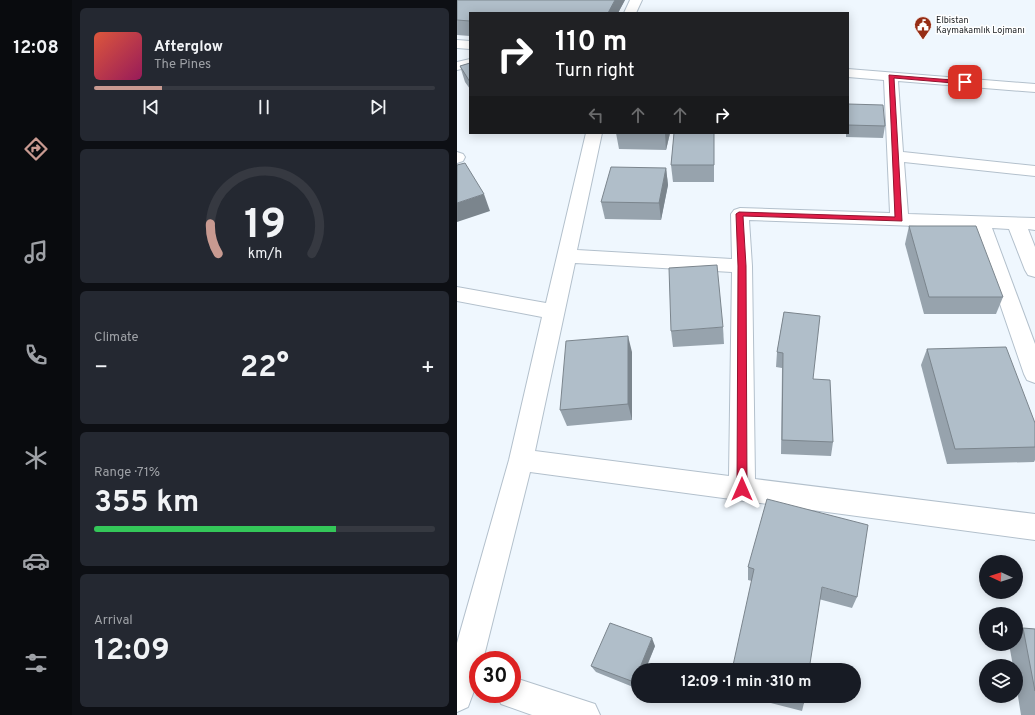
<!DOCTYPE html>
<html lang="en">
<head>
<meta charset="utf-8">
<style>
  :root { --surface:#171b24; --page:#242831; --text:#f1f3f6; --muted:#9ea1a6; --line:#363941; --accent:#c89a91 }
  body { margin:0; font-family:Overpass,sans-serif; background:var(--page); color:var(--text); height:100vh; display:flex; flex-direction:column; font-size:15px; white-space:nowrap }
  * { box-sizing:border-box; margin:0 }
  p { font-size:13px; color:var(--muted) }
  .icon { flex:none; width:22px; height:22px; fill:none; stroke:currentColor; stroke-width:2; stroke-linecap:round; stroke-linejoin:round }
  .map { position:relative; flex:1; overflow:hidden }
  .sheet { display:flex; flex-direction:column; gap:8px; padding:8px; background:#0d0f14; width:385px }
  .sheet>* { flex:none }
  .hud { position:absolute; left:12px; top:12px; width:380px; height:122px; border-radius:0px; box-shadow:0 2px 10px #0003; background:#202124; color:#fff; overflow:hidden }
  .needle { width:26px; rotate:273deg }
  .tools { position:absolute; left:522px; top:555px; display:grid; gap:8px }
  .tools a { display:grid; place-items:center; width:44px; height:44px; border-radius:50%; background:var(--surface); box-shadow:0 2px 10px #0003; font-size:20px }
  .speed { position:absolute; left:12px; top:651px; display:flex; gap:8px; font-size:20px; font-weight:700; text-align:center }
  .speed>* { display:grid; place-content:center; width:52px; height:52px; border-radius:50%; background:var(--surface); box-shadow:0 2px 10px #0003; line-height:1 }
  .speed .limit { border:6px solid #d22; background:#fff; color:#111 }
  .pin { position:absolute; display:grid; place-items:center; width:34px; height:34px; color:#fff; margin:-17px; border-radius:8px; box-shadow:0 2px 6px #0006 }
  .me { position:absolute; width:44px; margin:-22px; rotate:0deg; stroke-linejoin:round; filter:drop-shadow(0 0 3px #0008) }
  .turn { display:flex; align-items:center; gap:14px; height:84px; padding:0 20px; font-size:18px }
  .turn .icon { width:52px; height:52px; stroke-width:2.5 }
  .turn b { display:block; font-size:28px; line-height:34px }
  .lanes { display:flex; align-items:center; height:38px; padding:0 20px; background:#0003; justify-content:center; gap:20px; direction:ltr }
  .lanes .off { opacity:.35 }
  .big { font-size:30px; font-weight:700; line-height:1.1 }
  .sheet .card { flex:1; display:flex; flex-direction:column; justify-content:center; gap:6px; min-width:0; padding:0 14px; border-radius:6px; background:var(--page) }
  .sheet .dial { align-items:center; gap:0 }
  .dial svg { height:104px; overflow:visible; fill:none; stroke:var(--line); stroke-width:7; stroke-linecap:round; text-anchor:middle }
  .dial text { fill:var(--text); stroke:none }
  .song { display:flex; align-items:center; gap:12px }
  .cover { width:48px; height:48px; border-radius:6px; background:linear-gradient(135deg,hsl(10 70% 55%),hsl(330 70% 35%)) }
  .played { height:4px; border-radius:2px; background:linear-gradient(90deg,var(--accent) 20%,var(--line) 20%) }
  .keys { display:flex; justify-content:space-around; direction:ltr }
  .heat { display:flex; justify-content:space-between; align-items:center; font-size:22px; direction:ltr }
  .charge { height:6px; border-radius:3px; background:linear-gradient(90deg,#34c759 71%,var(--line) 0) }
  .trip { position:absolute; left:174px; top:663px; width:230px; height:40px; border-radius:20px; background:var(--surface); box-shadow:0 2px 10px #0003; font-weight:700; line-height:40px; text-align:center }
  main { display:flex; flex:1; min-height:0 }
  .tabs { display:flex; flex-direction:column; width:72px; justify-content:space-around; align-items:center; background:#090b0e; color:var(--muted) }
  .tabs .icon { width:28px; height:28px }
  .tabs .selected { color:var(--accent) }
  .tabs b { font-size:18px; color:var(--text) }
  .map>svg:first-child { display:block }
  .lines { fill:none; stroke-linecap:round; stroke-linejoin:round }
  .street-casing { stroke:#b3c0cc; stroke-width:2 }
  .street { fill:#fff; fill-rule:evenodd }
  .wall { fill:#97a3ad }
  .shaded-wall { fill:#7b858d }
  .building { fill:#b0bec9; stroke:#7b858d }
  .route { fill:#e11d48; stroke:#92132f }
  .labels { text-anchor:middle; dominant-baseline:central; stroke-width:3; stroke-linejoin:round; paint-order:stroke }
  .far-poi-label { font-size:9px; fill:#1b1f23; stroke:#fff; text-anchor:start }
</style>
</head>
<body>
<main>
<nav class="tabs">
<b>12:08</b>
<svg class="icon selected" aria-label="directions" viewBox="0 0 24 24"><path d="M12 3l9 9-9 9-9-9zM9 14v-3h6M13 9l2 2-2 2"/></svg>
<svg class="icon" aria-label="music" viewBox="0 0 24 24"><path d="M9 18V5l10-2v13"/><circle cx="6" cy="18" r="3"/><circle cx="16" cy="16" r="3"/></svg>
<svg class="icon" aria-label="phone" viewBox="0 0 24 24"><path d="M5 4h4l2 5-3 2q2 4 5 5l2-3 5 2v4C11 20 4 13 5 4z"/></svg>
<svg class="icon" aria-label="climate" viewBox="0 0 24 24"><path d="M12 3v18M4 7l16 10M4 17L20 7"/></svg>
<svg class="icon" aria-label="car" viewBox="0 0 24 24"><path d="M5 17H2v-5l4-1 3-4h7l3 4 3 1v5h-3M9 17h6M6 11h13"/><circle cx="7" cy="17" r="2"/><circle cx="17" cy="17" r="2"/></svg>
<svg class="icon" aria-label="filters" viewBox="0 0 24 24"><path d="M4 7h16M4 17h16"/><circle cx="9" cy="7" r="2"/><circle cx="15" cy="17" r="2"/></svg>
</nav>
<section class="sheet">
<div class="card">
<div class="song"><i class="cover"></i><div><b>Afterglow</b><p>The Pines</p></div></div>
<div class="played"></div>
<div class="keys"><svg class="icon" aria-label="previous" viewBox="0 0 24 24"><path d="M18 5L8 12l10 7zM5 5v14"/></svg><svg class="icon" aria-label="pause" viewBox="0 0 24 24"><path d="M8 5v14M16 5v14"/></svg><svg class="icon" aria-label="next" viewBox="0 0 24 24"><path d="M6 5l10 7-10 7zM19 5v14"/></svg></div>
</div>
<div class="card dial"><svg viewBox="0 0 100 80">
<path d="M14 69A42 42 0 1 1 86 69"/>
<path d="M14 69A42 42 0 0 1 8 46" stroke="#c89a91"/>
<text x="50" y="56" font-size="32" font-weight="700">19</text>
<text x="50" y="72" font-size="11">km/h</text>
</svg></div>
<div class="card"><p>Climate</p>
<div class="heat"><a>−</a><b class="big">22°</b><a>+</a></div>
</div>
<div class="card"><p>Range · 71%</p><b class="big">355 km</b><div class="charge"></div></div>
<div class="card"><p>Arrival</p><b class="big">12:09</b></div>
</section>
<div class="map">
<svg width="578" height="715" viewBox="0 0 578 715">
  <rect width="100%" height="100%" fill="#eff7fe"/>
  <g class="lines">
    <g class="street-casing">
      <g id="street">
        <path d="M173,0H185L179,13H167Z"/>
        <path d="M0,40L13,41V49L0,48Z"/>
        <path d="M13,59V67L0,70V62Z"/>
        <path d="M391,69L578,84V92L441,81L446,152L578,166V176L447,162L451,214L578,218V230L571,229L578,247V277L571,275L568,270L552,229L535,228L578,344V383L570,380L567,374L517,228L292,220L295,266L298,479L578,514V540L73,472L26,660H21V680L11,707L0,712V643L52,460L85,317L0,301V287L89,303L129,133H145L120,250L275,259L274,214L277,210L283,208L433,213L427,80L391,77ZM118,263L275,272L272,476L78,451Z"/>
        <path d="M0,152L6,154L8,157L6,161L0,163Z"/>
        <path d="M55,677L138,704L143,715H75L44,704L40,694H55Z"/>
      </g>
    </g>
    <use href="#street" class="street"/>
  </g>
  <g class="wall">
    <path d="M0,0H168L161,13H13V36L0,35Z"/>
    <path d="M13,63V89L8,82L3,66Z"/>
    <path d="M391,104L428,126L426,138L389,137V133H391Z"/>
    <path d="M159,133H213L209,150L162,149Z"/>
    <path d="M217,133H257V182H216L214,165Z"/>
    <path d="M209,168L211,185L204,220L148,219L144,202Z"/>
    <path d="M452,226L546,297L539,314H467L448,244Z"/>
    <path d="M327,312L356,379L376,442L374,456L324,454L325,368L319,367L320,352Z"/>
    <path d="M266,327L267,344L216,347L214,331Z"/>
    <path d="M470,349L578,423V460L577,462L490,464L464,365Z"/>
    <path d="M175,352V420L110,426L103,410Z"/>
    <path d="M291,567L400,597L395,608L291,580Z"/>
    <path d="M566,628L578,629V715H564L559,684V666H556L552,644H559V635Z"/>
    <path d="M198,646L181,689L139,672L134,666Z"/>
    <path d="M287,696H348L347,703L345,711Z"/>
  </g>
  <g class="shaded-wall">
    <path d="M158,0H168L161,13H151Z"/>
    <path d="M208,133H213L209,150Z"/>
    <path d="M209,168L211,185L204,220L202,203Z"/>
    <path d="M27,194L33,211L0,222V203Z"/>
    <path d="M171,336L175,352V420L171,404Z"/>
    <path d="M195,638L198,646L188,670H182Z"/>
    <path d="M181,674V689L177,682Z"/>
  </g>
  <g class="building">
    <path d="M0,0H158L151,13H13V21L0,20Z"/>
    <path d="M13,63V82L3,66Z"/>
    <path d="M391,104L426,105L428,126L391,125Z"/>
    <path d="M217,133H257V165H214Z"/>
    <path d="M8,163L27,194L0,203V165Z"/>
    <path d="M154,167L209,168L202,203L144,202Z"/>
    <path d="M452,226H519L546,297H472Z"/>
    <path d="M260,265L266,327L214,331L212,268Z"/>
    <path d="M327,312L363,316L356,379L373,380L376,442L325,440L326,353L320,352Z"/>
    <path d="M171,336V404L103,410L109,341Z"/>
    <path d="M549,347L578,423V447L498,449L470,349Z"/>
    <path d="M310,499L411,525L400,597L365,587L352,670H275L297,569L291,567Z"/>
    <path d="M153,623L195,638L182,670H181V674L177,682L134,666Z"/>
    <path d="M566,628L578,629V691Z"/>
    <path d="M322,696H348L347,703Z"/>
  </g>
  <path class="route" d="M432,75L508,81L511,82L508,84L437,78L445,221L286,216L289,266L290,489L289,492L285,493L281,492L280,489L281,266L279,214L282,212L438,217Z"/>
  <defs>
    <g id="civic-pin" transform="scale(0.9)"><path d="M0 17L-7.5 6A9.5 9.5 0 1 1 7.5 6Z" fill="#962d15" stroke="#fff"/><path d="M-.6-6.5H3V-4.5H.6V-3L4-1V1h2V6H-6V1h2V-1L-.6-3ZM-1.2 2.5V6h2.4V2.5Z" fill="#fff"/></g>
  </defs>
  <g fill-rule="evenodd">
    <use href="#civic-pin" x="466" y="25"/>
  </g>
  <g class="labels">
    <g class="far-poi-label">
      <text x="479" y="20">Elbistan<tspan x="479" dy="10">Kaymakamlık Lojmanı</tspan></text>
    </g>
  </g>
</svg>
<div class="tools">
<a><svg class="needle" viewBox="-14 -14 28 28"><path d="M0-13l5 13h-10z" fill="#e53935"/><path d="M0 13l5-13h-10z" fill="#9ea1a6"/></svg></a>
<a><svg class="icon" aria-label="sound" viewBox="0 0 24 24"><path d="M4 9h4l5-4v14l-5-4H4zM17 9q2 3 0 6"/></svg></a>
<a><svg class="icon" aria-label="layers" viewBox="0 0 24 24"><path d="M12 4l9 5-9 5-9-5zM3 14l9 5 9-5"/></svg></a>
</div>
<div class="speed"><div class="limit">30</div></div>
<div class="pin" style="left:508px;top:82px;background:#d93025"><svg class="icon" aria-label="arrive" viewBox="0 0 24 24"><path d="M6 21V4h12l-3 4 3 4H6"/></svg></div>
<svg class="me" style="left:285px;top:489px" viewBox="-20 -20 40 40"><path d="M0-17L14 15 0 8-14 15z" fill="#e11d48" stroke="#fff" stroke-width="4"/></svg>
<div class="trip">12:09 · 1 min · 310 m</div>
<div class="hud">
<div class="turn"><svg class="icon" aria-label="right" viewBox="0 0 24 24"><path d="M7 20v-9h11M14 6l5 5-5 5"/></svg><div><b>110 m</b>Turn right</div></div>
<div class="lanes"><svg class="icon off" aria-label="left" viewBox="0 0 24 24"><path d="M17 20v-9H6M10 6l-5 5 5 5"/></svg><svg class="icon off" aria-label="ahead" viewBox="0 0 24 24"><path d="M12 20V5M6 11l6-6 6 6"/></svg><svg class="icon off" aria-label="ahead" viewBox="0 0 24 24"><path d="M12 20V5M6 11l6-6 6 6"/></svg><svg class="icon" aria-label="right" viewBox="0 0 24 24"><path d="M7 20v-9h11M14 6l5 5-5 5"/></svg></div>
</div>
</div>
</main>
</body>
</html>
